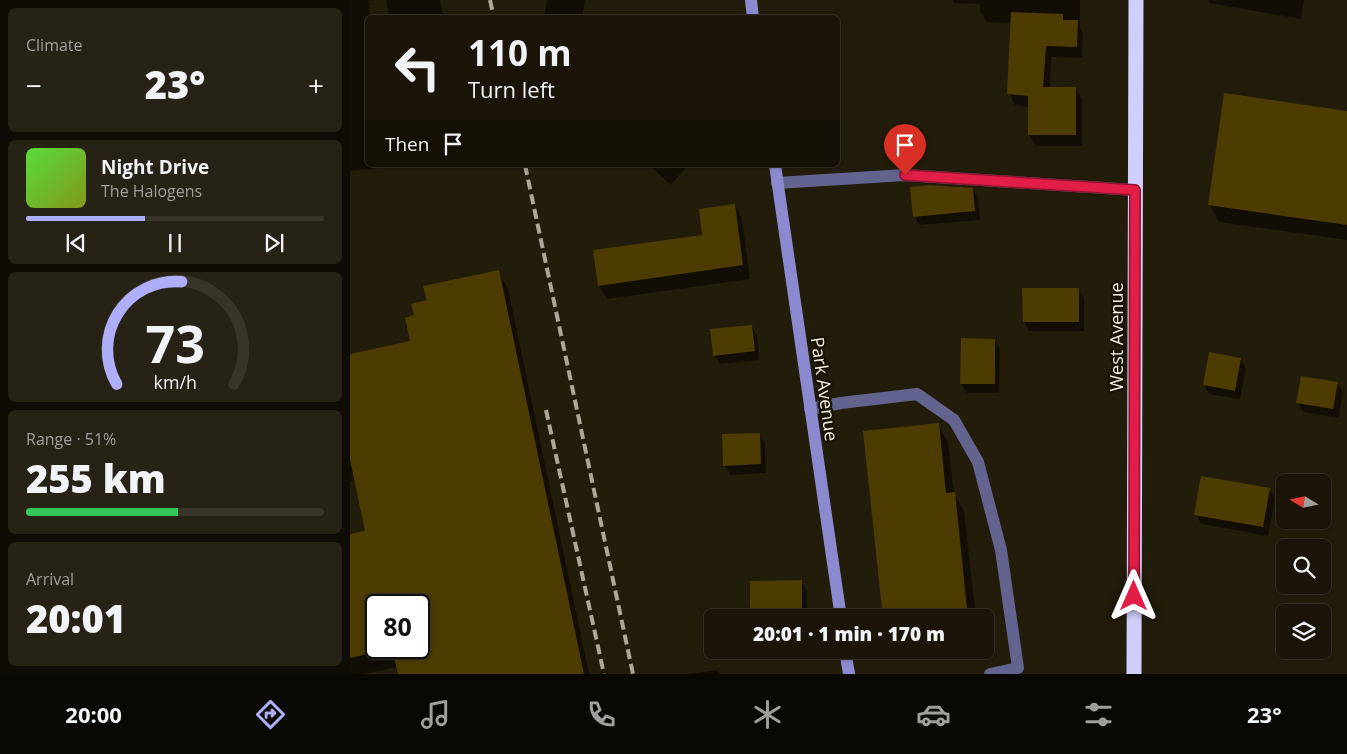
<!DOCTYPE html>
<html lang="en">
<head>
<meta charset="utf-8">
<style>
  :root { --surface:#1a1508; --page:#272216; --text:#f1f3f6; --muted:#9f9f9c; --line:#383429; --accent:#aeaefa }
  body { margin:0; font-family:"Open Sans",sans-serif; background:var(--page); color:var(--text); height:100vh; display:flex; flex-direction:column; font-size:19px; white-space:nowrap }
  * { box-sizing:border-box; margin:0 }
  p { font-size:16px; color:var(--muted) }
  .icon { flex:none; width:28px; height:28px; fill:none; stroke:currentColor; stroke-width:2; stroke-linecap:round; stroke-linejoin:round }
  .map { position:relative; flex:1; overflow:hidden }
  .drawer { display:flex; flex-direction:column; gap:8px; padding:8px; background:#0e0c04; width:350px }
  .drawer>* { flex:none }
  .banner { position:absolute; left:15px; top:15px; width:475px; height:152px; border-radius:8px; box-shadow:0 1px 4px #0004,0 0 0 1px var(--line); background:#1a1508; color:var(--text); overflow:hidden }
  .needle { width:32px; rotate:280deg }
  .tools { position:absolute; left:926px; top:474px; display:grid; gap:10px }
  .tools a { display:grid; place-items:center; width:55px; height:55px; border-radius:8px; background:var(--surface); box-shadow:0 1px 4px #0004,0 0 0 1px var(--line); font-size:25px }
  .speed { position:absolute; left:15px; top:594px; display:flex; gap:10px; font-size:25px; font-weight:700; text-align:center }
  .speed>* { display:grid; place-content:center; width:65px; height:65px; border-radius:50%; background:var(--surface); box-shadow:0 1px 4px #0004,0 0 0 1px var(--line); line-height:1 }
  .speed .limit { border:2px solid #111; border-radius:8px; background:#fff; color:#111 }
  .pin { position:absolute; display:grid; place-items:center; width:42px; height:42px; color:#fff; margin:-51px -21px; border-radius:50% 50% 50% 0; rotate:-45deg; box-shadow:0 0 5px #0007 }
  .pin .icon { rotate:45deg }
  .me { position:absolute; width:55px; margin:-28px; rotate:0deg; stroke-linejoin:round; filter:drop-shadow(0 0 4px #0008) }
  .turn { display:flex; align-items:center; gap:18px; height:105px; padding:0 20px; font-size:22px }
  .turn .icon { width:65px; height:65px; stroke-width:2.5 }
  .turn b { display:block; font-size:35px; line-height:42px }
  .then { display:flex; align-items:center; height:48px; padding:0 20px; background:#0003; gap:10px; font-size:19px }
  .big { font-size:38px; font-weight:800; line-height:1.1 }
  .drawer .widget { flex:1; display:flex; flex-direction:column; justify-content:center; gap:8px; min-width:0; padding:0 18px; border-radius:8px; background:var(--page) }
  .drawer .dial { align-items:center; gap:0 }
  .dial svg { height:130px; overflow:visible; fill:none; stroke:var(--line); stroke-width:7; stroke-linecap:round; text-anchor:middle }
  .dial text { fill:var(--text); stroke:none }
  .song { display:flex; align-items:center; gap:15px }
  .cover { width:60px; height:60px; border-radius:8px; background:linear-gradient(135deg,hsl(110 70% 55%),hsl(70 70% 35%)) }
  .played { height:5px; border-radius:2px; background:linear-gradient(90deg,var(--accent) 40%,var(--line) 40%) }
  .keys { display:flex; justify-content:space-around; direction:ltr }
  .heat { display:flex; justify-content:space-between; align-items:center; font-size:28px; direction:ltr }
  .charge { height:8px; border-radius:4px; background:linear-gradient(90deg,#34c759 51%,var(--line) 0) }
  .trip { position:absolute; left:354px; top:609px; width:290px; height:50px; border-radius:8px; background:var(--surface); box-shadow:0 1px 4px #0004,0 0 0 1px var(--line); font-weight:800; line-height:50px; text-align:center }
  .tabs { display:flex; height:80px; justify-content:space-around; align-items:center; background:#0a0803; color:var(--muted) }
  .tabs .icon { width:35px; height:35px }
  .tabs .active { color:var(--accent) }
  .tabs b { font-size:22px; color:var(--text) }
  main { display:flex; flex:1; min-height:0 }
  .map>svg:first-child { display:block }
  .shadow { fill:#0007; fill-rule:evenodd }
  .building { fill:#4c3c02 }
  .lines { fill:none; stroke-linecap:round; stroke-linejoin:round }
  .lane { stroke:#62638e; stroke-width:12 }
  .secondary { stroke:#8b8ad0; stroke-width:12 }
  .highway { stroke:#cecffb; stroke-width:15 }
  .rail { stroke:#aba799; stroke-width:4; stroke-dasharray:10 5; stroke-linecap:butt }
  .route-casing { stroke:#92132f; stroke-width:12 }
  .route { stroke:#e11d48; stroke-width:9 }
  .labels { text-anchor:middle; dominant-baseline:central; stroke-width:5; stroke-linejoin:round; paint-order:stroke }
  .street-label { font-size:18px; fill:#f4f1e5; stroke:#181303 }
</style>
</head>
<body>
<main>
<section class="drawer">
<div class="widget"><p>Climate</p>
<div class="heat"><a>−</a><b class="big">23°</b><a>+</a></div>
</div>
<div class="widget">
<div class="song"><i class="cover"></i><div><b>Night Drive</b><p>The Halogens</p></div></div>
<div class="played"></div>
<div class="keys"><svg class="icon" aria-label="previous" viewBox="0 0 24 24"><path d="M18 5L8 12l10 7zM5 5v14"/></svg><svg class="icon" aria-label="pause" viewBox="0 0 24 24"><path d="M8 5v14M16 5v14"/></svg><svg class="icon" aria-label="next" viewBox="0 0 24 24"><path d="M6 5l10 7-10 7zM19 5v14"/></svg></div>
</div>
<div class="widget dial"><svg viewBox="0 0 100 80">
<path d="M14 69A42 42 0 1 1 86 69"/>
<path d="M14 69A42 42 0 0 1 54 6" stroke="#aeaefa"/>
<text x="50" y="56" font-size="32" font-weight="700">73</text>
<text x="50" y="72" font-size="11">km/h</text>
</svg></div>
<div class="widget"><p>Range · 51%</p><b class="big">255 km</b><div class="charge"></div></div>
<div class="widget"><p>Arrival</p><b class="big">20:01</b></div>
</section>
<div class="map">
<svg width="997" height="674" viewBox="0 0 997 674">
  <rect width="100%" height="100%" fill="#221c0b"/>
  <g class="shadow">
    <path d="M0,0H26L19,1L20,18H18V165H30L31,168L0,171Z"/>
    <path d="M36,0H90L94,18H39Z"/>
    <path d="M197,0H235L232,18H194Z"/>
    <path d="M602,0H730V27L733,33L732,58L701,57L700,88H725L732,99V146H686L679,135V107L665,105L659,93L662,23L637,22L630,11V4L604,3Z"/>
    <path d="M858,0H954L951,19L859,3Z"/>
    <path d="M997,112V240L869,222L859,204Z"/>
    <path d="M299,165H338L321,185Z"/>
    <path d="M623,189L628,198L630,220L570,225L564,216Z"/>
    <path d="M385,205L392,219L400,279L257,299L249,286L354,236Z"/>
    <path d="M148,271L158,289L239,674H49L48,667L13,674H0V535L17,532L6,480L0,482V355L61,342L66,316L78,301ZM26,605H69V648H26Z"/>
    <path d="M728,289L734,298V331H679L674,322V290Z"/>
    <path d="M401,326L407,335L409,360L370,364L364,355Z"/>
    <path d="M644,340L650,349L649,393H617L611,384Z"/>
    <path d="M890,359L896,368L890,399L859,394L854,385Z"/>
    <path d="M987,383L993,393L988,418L953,412L948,403Z"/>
    <path d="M588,424L598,442L604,494L614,511L626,618H534Z"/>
    <path d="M409,434L415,444L416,473L380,475L374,465Z"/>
    <path d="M919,489L925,499L918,536L851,524L846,514Z"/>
    <path d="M451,581L457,591V618H405L402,612L401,582Z"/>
    <path d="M542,650H625L546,658Z"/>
    <path d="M367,670L370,674H339Z"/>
  </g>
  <g class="building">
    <path d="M661,12L713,14V20H728L727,47L696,46L693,87H726V135H678V96L657,94Z"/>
    <path d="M874,93L997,111V225L858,205Z"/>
    <path d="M580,185L623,188L625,211L563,217L560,187Z"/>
    <path d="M385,204L393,265L248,286L243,250L352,235L349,209Z"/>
    <path d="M149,270L234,674H48L42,648H69V605H26V652L0,658V534L15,531L0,460V354L60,341L55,318L64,315L61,304L77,300L73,286Z"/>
    <path d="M672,288H729V322H673Z"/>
    <path d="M402,325L405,351L363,356L360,329Z"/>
    <path d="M611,338L645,339V384H610Z"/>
    <path d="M859,352L891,358L885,391L853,385Z"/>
    <path d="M951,376L988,382L983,409L946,403Z"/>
    <path d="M589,423L596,493L605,492L618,618H533L513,431Z"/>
    <path d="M410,433L411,464L373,466L372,434Z"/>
    <path d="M851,476L920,488L913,527L844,515Z"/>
    <path d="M452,580V612H400V581Z"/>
  </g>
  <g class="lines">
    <g class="lane">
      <path d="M427,183L555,175L785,190"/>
      <path d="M460,409L491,403L567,394L604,420L628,462L651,550L668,668L640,674"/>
    </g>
    <g class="secondary">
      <path d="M401,0L403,18"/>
      <path d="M425,165L491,618"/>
      <path d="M495,650L499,674"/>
    </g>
    <path class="highway" d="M784,674L786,0"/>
    <g class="rail">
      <path d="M140,0L144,18"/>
      <path d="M175,165L283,674"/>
      <path d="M196,410L254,674"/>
    </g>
  </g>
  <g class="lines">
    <g class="route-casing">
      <path id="route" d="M555,175L785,190L784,596"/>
    </g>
    <use href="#route" class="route"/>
  </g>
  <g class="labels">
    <g class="street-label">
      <text transform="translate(766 337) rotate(-90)">West Avenue</text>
      <text transform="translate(475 389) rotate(82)">Park Avenue</text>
    </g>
  </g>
</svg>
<div class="tools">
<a><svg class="needle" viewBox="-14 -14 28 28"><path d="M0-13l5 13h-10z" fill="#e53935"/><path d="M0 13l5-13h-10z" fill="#9f9f9c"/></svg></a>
<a><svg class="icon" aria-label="search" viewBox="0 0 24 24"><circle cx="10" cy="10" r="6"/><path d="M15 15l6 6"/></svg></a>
<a><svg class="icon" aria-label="layers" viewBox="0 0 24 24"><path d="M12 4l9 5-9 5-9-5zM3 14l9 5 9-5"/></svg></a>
</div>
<div class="speed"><div class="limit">80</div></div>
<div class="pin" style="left:555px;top:175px;background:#d93025"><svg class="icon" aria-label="arrive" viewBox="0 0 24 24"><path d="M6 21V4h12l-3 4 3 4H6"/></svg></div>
<svg class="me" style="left:784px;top:596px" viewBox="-20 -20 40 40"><path d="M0-17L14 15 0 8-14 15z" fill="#e11d48" stroke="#fff" stroke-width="4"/></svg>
<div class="trip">20:01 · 1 min · 170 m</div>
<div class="banner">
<div class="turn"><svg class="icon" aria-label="left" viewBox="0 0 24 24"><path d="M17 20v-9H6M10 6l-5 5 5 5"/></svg><div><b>110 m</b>Turn left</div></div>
<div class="then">Then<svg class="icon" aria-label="arrive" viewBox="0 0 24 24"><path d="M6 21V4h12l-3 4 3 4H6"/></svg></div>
</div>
</div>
</main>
<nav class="tabs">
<b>20:00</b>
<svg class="icon active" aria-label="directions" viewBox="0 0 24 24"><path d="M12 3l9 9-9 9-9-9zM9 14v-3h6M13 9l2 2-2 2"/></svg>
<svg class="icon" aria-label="music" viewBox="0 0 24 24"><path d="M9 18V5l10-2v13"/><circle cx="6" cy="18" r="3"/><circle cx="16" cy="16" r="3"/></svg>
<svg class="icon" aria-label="phone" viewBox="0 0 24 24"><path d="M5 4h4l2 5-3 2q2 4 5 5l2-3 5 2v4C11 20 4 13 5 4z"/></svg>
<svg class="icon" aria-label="climate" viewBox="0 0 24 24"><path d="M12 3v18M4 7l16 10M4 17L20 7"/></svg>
<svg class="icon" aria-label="car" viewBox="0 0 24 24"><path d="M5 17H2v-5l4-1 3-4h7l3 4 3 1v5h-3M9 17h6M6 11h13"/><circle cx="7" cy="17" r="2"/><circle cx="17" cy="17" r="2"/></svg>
<svg class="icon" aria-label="filters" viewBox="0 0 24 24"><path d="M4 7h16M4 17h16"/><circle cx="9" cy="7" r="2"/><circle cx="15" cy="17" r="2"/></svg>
<b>23°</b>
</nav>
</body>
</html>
